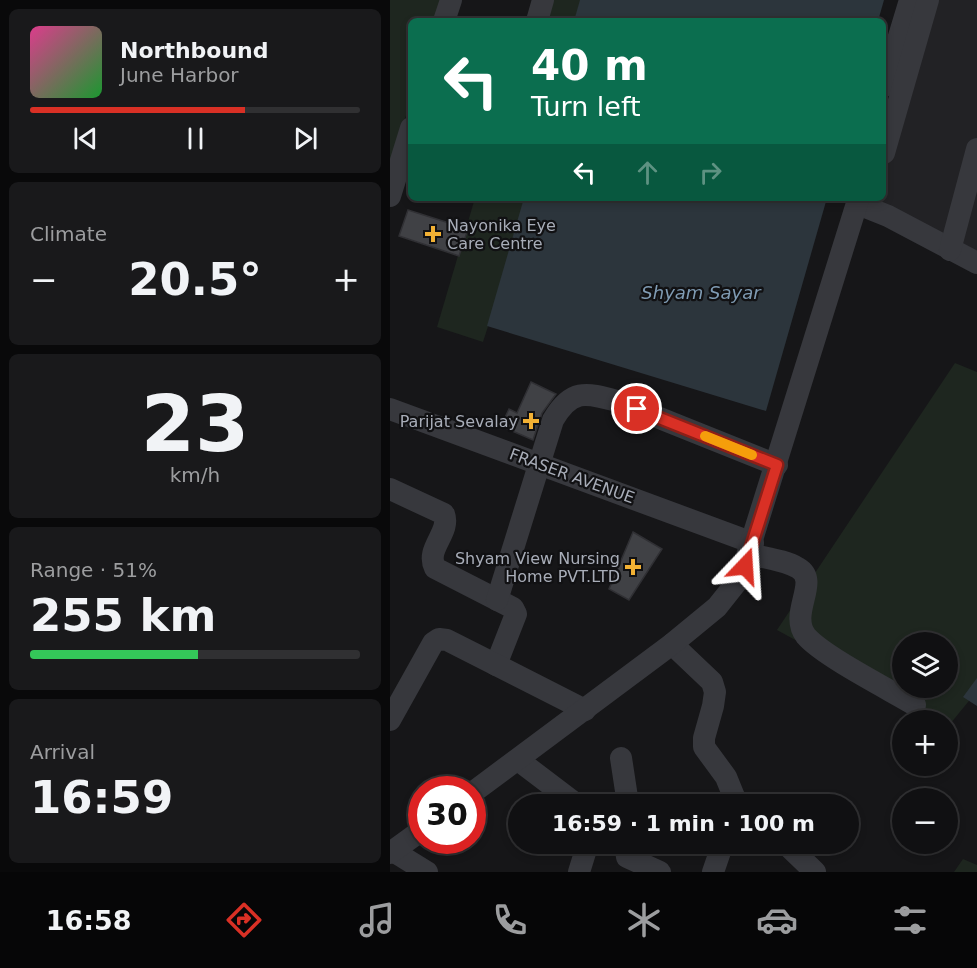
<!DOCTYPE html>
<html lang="en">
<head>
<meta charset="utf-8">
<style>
  :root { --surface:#101012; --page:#19191b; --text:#f1f3f6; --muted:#9c9d9f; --line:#303032; --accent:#d93025 }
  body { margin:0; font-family:"DejaVu Sans",sans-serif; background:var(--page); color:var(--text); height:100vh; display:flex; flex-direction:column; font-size:22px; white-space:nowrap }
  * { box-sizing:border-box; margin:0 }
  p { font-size:20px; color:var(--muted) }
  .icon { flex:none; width:33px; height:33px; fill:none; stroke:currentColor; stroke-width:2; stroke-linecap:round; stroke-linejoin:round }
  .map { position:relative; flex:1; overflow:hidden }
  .side { display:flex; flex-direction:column; gap:9px; padding:9px; background:#09090a; width:390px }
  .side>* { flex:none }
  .banner { position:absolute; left:18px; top:18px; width:478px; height:183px; border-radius:9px; box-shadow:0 3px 9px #0003,0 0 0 2px var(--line); background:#0b6e4f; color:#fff; overflow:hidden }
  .buttons { position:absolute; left:502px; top:632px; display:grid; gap:12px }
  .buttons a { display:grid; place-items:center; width:66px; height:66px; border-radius:50%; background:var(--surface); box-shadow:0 3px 9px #0003,0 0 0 2px var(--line); font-size:30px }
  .speed { position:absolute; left:18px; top:776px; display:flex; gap:12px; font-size:30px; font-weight:700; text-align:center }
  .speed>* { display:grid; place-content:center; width:78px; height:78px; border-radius:50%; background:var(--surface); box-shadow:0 3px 9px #0003,0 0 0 2px var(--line); line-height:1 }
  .speed .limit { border:9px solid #d22; background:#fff; color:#111 }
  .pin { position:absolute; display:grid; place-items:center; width:51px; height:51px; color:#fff; margin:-26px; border:3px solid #fff; border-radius:50%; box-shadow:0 2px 6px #0007 }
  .me { position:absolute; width:66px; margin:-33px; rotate:20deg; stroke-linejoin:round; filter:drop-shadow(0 0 4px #0008) }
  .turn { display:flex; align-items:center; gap:21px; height:126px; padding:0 24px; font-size:27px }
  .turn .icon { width:78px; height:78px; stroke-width:2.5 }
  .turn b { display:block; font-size:42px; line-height:51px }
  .lanes { display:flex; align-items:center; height:57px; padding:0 24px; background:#0003; justify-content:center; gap:30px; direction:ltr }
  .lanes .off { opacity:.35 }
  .big { font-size:45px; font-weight:700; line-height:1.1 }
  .side .widget { flex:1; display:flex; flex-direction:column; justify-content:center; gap:9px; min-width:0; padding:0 21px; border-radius:9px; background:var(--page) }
  .side .dial { align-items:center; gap:0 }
  .dial b { font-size:78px; line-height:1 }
  .song { display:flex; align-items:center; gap:18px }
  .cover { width:72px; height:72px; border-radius:9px; background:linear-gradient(135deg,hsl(330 70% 55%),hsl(130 70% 35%)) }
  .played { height:6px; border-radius:3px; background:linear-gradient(90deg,var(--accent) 65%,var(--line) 65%) }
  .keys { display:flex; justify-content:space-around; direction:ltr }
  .heat { display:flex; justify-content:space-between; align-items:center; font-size:33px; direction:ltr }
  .charge { height:9px; border-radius:4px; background:linear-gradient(90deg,#34c759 51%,var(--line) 0) }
  .trip { position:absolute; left:118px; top:794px; width:351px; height:60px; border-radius:30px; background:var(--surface); box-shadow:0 3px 9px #0003,0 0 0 2px var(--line); font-weight:700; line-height:60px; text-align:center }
  .dock { display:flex; height:96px; justify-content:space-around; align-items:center; background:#060607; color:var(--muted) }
  .dock .icon { width:42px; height:42px }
  .dock .selected { color:var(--accent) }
  .dock b { font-size:27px; color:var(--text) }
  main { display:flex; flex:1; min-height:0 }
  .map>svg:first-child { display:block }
  .built { fill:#222225 }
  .green { fill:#1e261f; fill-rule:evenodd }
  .water { fill:#2c353c }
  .building { fill:#404145; stroke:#303034; stroke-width:1.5 }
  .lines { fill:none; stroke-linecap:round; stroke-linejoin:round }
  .minor { stroke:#37383d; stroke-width:22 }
  .route-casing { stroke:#8d1f18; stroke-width:15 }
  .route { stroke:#d93025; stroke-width:10 }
  .slow { stroke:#f59e0b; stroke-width:10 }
  .poi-dot { fill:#f2b134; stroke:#111113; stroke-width:2 }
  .labels { text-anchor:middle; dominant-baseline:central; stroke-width:4.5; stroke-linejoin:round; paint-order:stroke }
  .poi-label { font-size:16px; fill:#a8adb8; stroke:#111113; text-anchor:end }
  .street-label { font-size:16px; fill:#a8adb8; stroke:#111113 }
  .water-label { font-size:18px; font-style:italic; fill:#7f9bb3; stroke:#111113 }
</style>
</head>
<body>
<main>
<section class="side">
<div class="widget">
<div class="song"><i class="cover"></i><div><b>Northbound</b><p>June Harbor</p></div></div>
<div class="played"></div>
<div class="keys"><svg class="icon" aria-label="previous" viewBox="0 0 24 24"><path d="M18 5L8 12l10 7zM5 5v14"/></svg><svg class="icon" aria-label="pause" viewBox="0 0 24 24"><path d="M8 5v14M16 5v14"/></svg><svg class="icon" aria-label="next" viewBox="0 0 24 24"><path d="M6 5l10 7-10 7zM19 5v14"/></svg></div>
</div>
<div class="widget"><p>Climate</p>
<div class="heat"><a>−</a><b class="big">20.5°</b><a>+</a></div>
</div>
<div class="widget dial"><b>23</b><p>km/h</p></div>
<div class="widget"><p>Range · 51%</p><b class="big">255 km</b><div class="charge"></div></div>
<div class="widget"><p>Arrival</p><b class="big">16:59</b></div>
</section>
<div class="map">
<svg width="587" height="872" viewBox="0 0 587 872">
  <rect width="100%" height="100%" fill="#161618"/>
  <path class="built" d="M534,0H587V253L473,198H494V131Z"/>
  <g class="green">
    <path d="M0,0H52L45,21H21V99L0,168Z"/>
    <path d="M144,0H202L196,21H138Z"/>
    <path d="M85,198H139L93,342L47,327Z"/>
    <path d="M565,363L587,372V691L560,724L558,720H552L387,630ZM513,642H558V687H513Z"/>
    <path d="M573,859L587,865V872H564Z"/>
  </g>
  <g class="water">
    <path d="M190,0H494L488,21H184Z"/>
    <path d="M134,198H437L376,411L97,326Z"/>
    <path d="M587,678V706L573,697Z"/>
  </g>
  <g class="building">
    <path d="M18,210L78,229L69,256L9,236Z"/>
    <path d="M141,382L166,394L152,413L143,440L111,426L119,409L127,413Z"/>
    <path d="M243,532L272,549L239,600L219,589Z"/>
  </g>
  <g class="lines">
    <g class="minor">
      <path d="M54,21L61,0"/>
      <path d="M147,21L153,0"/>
      <path d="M494,86L520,0"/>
      <path d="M494,153L538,0"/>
      <path d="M0,196L21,128"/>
      <path d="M473,206L498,216L587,263"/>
      <path d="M560,250L587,149"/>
      <path d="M0,409L363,543"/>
      <path d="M0,489L54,514C61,533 35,548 45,568L123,608L126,614L106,665"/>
      <path d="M360,554C375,558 395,560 408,568C431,581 398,613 416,636C433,656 500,690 525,705"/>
      <path d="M107,600L163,420C181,389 195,392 227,401L387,465"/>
      <path d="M282,644L322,682L325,692L323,706L314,738V747L336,777L347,804"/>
      <path d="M0,720L43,643L49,639L57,640L195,710"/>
      <path d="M231,758L238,804"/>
      <path d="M128,760L186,804"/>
      <path d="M82,793L282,644L327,607L350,578L468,200"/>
      <path d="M235,843L237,857L270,872"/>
      <path d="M395,843L425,872"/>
      <path d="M3,851L37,872"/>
      <path d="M0,853L32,830"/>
      <path d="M189,872L198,843"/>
      <path d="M323,872L333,843"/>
    </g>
  </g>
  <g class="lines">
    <g class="route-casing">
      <path id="route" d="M247,409L387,465L355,566"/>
    </g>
    <use href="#route" class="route"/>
    <path class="slow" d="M315,436L362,455"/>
  </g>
  <g class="poi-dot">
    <path d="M40 225h6v6h6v6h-6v6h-6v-6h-6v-6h6z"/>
    <path d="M138 412h6v6h6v6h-6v6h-6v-6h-6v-6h6z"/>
    <path d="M240 558h6v6h6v6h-6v6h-6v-6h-6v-6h6z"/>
  </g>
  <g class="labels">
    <g class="poi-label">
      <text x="57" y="225" text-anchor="start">Nayonika Eye<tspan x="57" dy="18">Care Centre</tspan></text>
      <text x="128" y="421">Parijat Sevalay</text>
      <text x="230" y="558">Shyam View Nursing<tspan x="230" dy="18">Home PVT.LTD</tspan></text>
    </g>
    <g class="street-label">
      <text transform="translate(182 476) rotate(20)">FRASER AVENUE</text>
    </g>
    <g class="water-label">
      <text x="311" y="292">Shyam Sayar</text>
    </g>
  </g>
</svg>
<div class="buttons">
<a><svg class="icon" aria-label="layers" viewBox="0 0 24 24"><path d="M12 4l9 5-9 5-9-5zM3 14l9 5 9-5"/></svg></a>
<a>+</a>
<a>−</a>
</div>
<div class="speed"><div class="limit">30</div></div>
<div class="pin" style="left:247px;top:409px;background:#d93025"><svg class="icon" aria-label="arrive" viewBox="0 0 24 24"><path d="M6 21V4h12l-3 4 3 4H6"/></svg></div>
<svg class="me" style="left:355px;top:566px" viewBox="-20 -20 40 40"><path d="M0-17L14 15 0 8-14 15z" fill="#d93025" stroke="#fff" stroke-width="4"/></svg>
<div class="trip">16:59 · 1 min · 100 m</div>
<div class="banner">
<div class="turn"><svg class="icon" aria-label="left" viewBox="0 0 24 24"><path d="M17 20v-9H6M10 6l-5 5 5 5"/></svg><div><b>40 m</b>Turn left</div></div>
<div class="lanes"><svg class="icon" aria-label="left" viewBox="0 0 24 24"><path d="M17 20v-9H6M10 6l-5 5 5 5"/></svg><svg class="icon off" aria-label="ahead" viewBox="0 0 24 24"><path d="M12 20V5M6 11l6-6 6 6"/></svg><svg class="icon off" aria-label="right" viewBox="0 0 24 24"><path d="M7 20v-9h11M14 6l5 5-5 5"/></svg></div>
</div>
</div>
</main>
<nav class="dock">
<b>16:58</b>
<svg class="icon selected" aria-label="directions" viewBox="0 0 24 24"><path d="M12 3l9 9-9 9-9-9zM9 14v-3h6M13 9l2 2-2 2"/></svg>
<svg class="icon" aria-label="music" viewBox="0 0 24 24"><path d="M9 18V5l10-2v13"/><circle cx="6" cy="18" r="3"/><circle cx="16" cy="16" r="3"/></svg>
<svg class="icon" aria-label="phone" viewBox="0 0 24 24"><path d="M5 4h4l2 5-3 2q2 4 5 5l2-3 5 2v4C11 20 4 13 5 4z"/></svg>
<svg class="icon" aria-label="climate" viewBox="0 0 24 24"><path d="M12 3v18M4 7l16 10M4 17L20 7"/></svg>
<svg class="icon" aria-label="car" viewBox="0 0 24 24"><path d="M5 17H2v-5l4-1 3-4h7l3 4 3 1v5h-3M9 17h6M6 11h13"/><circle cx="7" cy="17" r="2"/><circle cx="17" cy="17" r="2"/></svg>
<svg class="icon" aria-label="filters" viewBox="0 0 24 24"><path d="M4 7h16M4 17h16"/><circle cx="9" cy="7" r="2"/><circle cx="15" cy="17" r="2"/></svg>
</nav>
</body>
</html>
